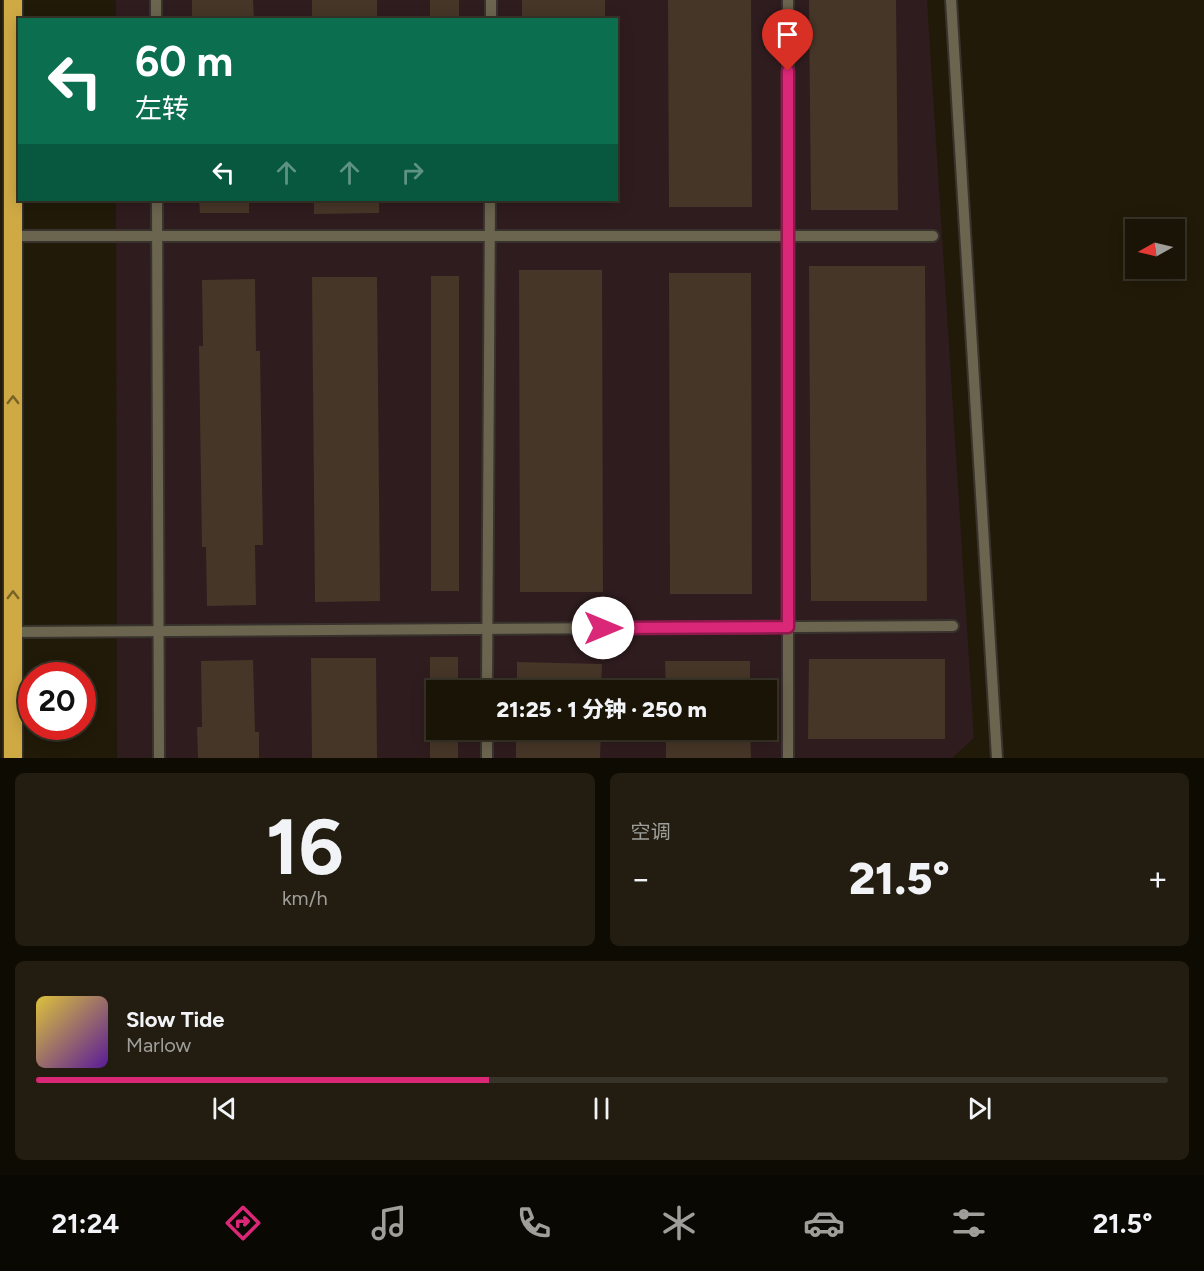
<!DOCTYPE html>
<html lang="zh">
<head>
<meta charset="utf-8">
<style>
  :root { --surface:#191406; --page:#221d10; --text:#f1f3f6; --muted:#9f9e9b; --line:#373328; --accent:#db2777 }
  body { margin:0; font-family:Figtree,"Noto Sans SC",sans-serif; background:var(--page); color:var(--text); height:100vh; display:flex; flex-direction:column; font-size:22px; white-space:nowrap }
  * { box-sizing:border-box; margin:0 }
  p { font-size:20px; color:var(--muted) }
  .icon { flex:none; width:33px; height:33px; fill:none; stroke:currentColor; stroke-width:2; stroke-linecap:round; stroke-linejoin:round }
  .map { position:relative; height:758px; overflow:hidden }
  .drawer { display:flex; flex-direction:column; gap:15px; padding:15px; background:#0e0b03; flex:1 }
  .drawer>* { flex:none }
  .hud { position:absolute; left:18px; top:18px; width:600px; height:183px; border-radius:0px; box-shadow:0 3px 15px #0003,0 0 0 2px var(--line); background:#0b6e4f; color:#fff; overflow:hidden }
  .needle { width:39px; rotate:262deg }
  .buttons { position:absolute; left:1125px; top:219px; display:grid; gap:12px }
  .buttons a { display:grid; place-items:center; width:60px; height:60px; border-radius:0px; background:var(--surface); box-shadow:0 3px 15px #0003,0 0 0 2px var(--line); font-size:30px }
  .speed { position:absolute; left:18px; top:662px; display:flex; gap:12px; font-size:30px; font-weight:700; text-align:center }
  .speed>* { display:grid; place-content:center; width:78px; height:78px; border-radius:50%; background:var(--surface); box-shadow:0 3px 15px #0003,0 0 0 2px var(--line); line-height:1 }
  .speed .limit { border:9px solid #d22; background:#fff; color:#111 }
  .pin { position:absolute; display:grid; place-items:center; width:51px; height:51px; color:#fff; margin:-62px -26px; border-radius:50% 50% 50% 0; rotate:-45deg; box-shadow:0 0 6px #0007 }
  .pin .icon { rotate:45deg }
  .me { position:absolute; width:66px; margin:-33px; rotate:90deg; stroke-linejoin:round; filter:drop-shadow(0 0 4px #0008) }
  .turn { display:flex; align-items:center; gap:21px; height:126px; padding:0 18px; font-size:27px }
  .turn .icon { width:78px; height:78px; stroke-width:2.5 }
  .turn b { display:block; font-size:42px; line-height:51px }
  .lanes { display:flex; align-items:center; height:57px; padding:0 18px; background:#0003; justify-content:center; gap:30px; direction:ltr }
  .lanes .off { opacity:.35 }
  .big { font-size:45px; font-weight:800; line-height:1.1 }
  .drawer .widget { flex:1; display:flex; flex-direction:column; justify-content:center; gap:9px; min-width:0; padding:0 21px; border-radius:9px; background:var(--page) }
  .drawer .dial { align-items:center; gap:0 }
  .dial b { font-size:78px; line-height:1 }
  .song { display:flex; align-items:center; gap:18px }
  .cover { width:72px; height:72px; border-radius:9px; background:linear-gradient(135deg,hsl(50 70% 55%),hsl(270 70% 35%)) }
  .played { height:6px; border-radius:3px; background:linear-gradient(90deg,var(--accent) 40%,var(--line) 40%) }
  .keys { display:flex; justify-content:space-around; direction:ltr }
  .heat { display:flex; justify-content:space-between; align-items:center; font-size:33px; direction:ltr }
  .drawer .tiles { flex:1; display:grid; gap:15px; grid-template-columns:1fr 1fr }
  .widget:last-child { grid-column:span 2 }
  .trip { position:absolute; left:426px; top:680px; width:351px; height:60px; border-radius:0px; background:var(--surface); box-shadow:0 3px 15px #0003,0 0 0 2px var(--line); font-weight:800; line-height:60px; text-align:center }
  .dock { display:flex; height:96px; justify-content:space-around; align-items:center; background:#0a0802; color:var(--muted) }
  .dock .icon { width:42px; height:42px }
  .dock .selected { color:var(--accent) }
  .dock b { font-size:27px; color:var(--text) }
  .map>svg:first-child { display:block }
  .industrial { fill:#2f1c1e; fill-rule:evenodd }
  .building { fill:#463628 }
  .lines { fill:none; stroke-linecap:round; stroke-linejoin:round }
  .lane-casing { stroke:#38332d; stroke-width:14 }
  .highway-casing { stroke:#38332d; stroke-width:21 }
  .lane { stroke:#6b644f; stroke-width:10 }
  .highway { stroke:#cfa944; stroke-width:18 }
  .oneway { stroke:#786226 }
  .route-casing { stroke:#8e194d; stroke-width:15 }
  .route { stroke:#db2777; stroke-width:10 }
</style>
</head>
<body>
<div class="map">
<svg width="1204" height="758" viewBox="0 0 1204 758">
  <rect width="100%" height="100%" fill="#211a08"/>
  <path class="industrial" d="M116,0H927L974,738L952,758H117L116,200H616V20H116ZM436,690H766V729H436Z"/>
  <g class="building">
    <path d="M192,0H253L254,20H192Z"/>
    <rect x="312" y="0" width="65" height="20"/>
    <rect x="430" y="0" width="29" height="20"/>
    <rect x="522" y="0" width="83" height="20"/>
    <path d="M668,0H751L752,207H669Z"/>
    <path d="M809,0H896L898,210H811Z"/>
    <path d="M199,200H249V213H200Z"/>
    <path d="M314,200H379V213L314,214Z"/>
    <rect x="523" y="200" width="82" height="3"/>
    <path d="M809,266H925L927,601H811Z"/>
    <path d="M519,270H602L603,592H520Z"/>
    <path d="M669,273H751L752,594H670Z"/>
    <rect x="431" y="276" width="28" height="315"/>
    <path d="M312,277H377L380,601L315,602Z"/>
    <path d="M255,279L256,351H260L263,545H255L256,605L207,606L206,547H202L199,346H203L202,280Z"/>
    <path d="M430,657H458V690H436V729H458V758H430Z"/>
    <path d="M311,658H376L377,758H312Z"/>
    <path d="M809,659H945V739H808Z"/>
    <path d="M253,660L255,732H259V758H198L197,727H202L201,661Z"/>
    <path d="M665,661H750V690H666Z"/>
    <path d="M517,662L602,664L601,690H517Z"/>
    <path d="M516,729H601L600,758H516Z"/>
    <path d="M666,729H750L751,758H666Z"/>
  </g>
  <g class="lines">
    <g class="lane-casing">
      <g id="lane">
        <path d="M156,0V20"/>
        <path d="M951,0L997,758"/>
        <path d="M491,20V0"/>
        <path d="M157,200L159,758"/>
        <path d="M13,236H933"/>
        <path d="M13,632L953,626"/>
        <path d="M487,690L490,200"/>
        <path d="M487,758V729"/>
        <path d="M788,758V0"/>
      </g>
    </g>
    <g class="highway-casing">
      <path id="highway" d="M13,0V758"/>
    </g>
    <use href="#lane" class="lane"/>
    <use href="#highway" class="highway"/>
  </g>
  <defs><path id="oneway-chevron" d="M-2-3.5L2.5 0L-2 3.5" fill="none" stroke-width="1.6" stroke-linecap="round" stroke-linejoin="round" transform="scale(1.5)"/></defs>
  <g class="oneway">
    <use href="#oneway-chevron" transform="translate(13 400) rotate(-90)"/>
    <use href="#oneway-chevron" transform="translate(13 595) rotate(-90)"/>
  </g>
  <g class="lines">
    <g class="route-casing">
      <path id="route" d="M603,628L788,627V71"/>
    </g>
    <use href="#route" class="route"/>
  </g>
</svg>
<div class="buttons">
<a><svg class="needle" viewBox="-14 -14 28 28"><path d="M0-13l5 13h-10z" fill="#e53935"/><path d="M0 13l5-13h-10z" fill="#9f9e9b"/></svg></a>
</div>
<div class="speed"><div class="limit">20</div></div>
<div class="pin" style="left:788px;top:71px;background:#d93025"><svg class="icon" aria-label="arrive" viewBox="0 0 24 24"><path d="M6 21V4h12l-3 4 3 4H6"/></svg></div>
<svg class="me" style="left:603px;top:628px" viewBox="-20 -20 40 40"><circle r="19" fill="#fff"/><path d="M0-13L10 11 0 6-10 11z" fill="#db2777"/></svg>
<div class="trip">21:25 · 1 分钟 · 250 m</div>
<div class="hud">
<div class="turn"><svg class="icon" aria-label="left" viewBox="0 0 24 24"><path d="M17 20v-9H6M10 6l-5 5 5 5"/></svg><div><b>60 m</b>左转</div></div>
<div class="lanes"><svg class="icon" aria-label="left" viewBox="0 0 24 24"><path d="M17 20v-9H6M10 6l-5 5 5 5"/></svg><svg class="icon off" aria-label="ahead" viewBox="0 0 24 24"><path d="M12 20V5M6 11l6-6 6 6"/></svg><svg class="icon off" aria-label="ahead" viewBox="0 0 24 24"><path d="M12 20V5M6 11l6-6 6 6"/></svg><svg class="icon off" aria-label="right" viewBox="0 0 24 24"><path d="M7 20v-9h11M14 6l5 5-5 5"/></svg></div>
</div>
</div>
<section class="drawer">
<div class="tiles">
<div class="widget dial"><b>16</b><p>km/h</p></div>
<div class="widget"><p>空调</p>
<div class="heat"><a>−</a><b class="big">21.5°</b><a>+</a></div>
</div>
<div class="widget">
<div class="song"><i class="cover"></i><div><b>Slow Tide</b><p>Marlow</p></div></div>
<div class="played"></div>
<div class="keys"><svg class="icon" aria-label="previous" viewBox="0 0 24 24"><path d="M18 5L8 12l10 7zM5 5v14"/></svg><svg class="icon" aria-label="pause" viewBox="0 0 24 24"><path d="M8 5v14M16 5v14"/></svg><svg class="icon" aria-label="next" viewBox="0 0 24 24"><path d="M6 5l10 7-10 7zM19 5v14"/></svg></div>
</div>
</div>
</section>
<nav class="dock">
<b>21:24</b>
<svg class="icon selected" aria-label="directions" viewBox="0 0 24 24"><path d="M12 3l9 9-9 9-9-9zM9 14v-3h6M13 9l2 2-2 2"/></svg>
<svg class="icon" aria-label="music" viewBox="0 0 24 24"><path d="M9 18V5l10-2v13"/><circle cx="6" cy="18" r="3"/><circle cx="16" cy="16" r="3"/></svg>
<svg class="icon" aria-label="phone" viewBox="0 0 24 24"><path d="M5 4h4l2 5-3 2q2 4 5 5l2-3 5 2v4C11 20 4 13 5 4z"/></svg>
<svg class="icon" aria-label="climate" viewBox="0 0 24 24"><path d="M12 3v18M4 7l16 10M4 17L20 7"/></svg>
<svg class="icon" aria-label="car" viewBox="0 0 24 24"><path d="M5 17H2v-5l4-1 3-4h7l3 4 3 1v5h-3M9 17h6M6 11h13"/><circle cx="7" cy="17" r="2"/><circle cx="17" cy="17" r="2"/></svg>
<svg class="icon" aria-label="filters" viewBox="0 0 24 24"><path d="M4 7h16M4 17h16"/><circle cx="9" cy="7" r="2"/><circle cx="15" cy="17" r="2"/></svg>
<b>21.5°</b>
</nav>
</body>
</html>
